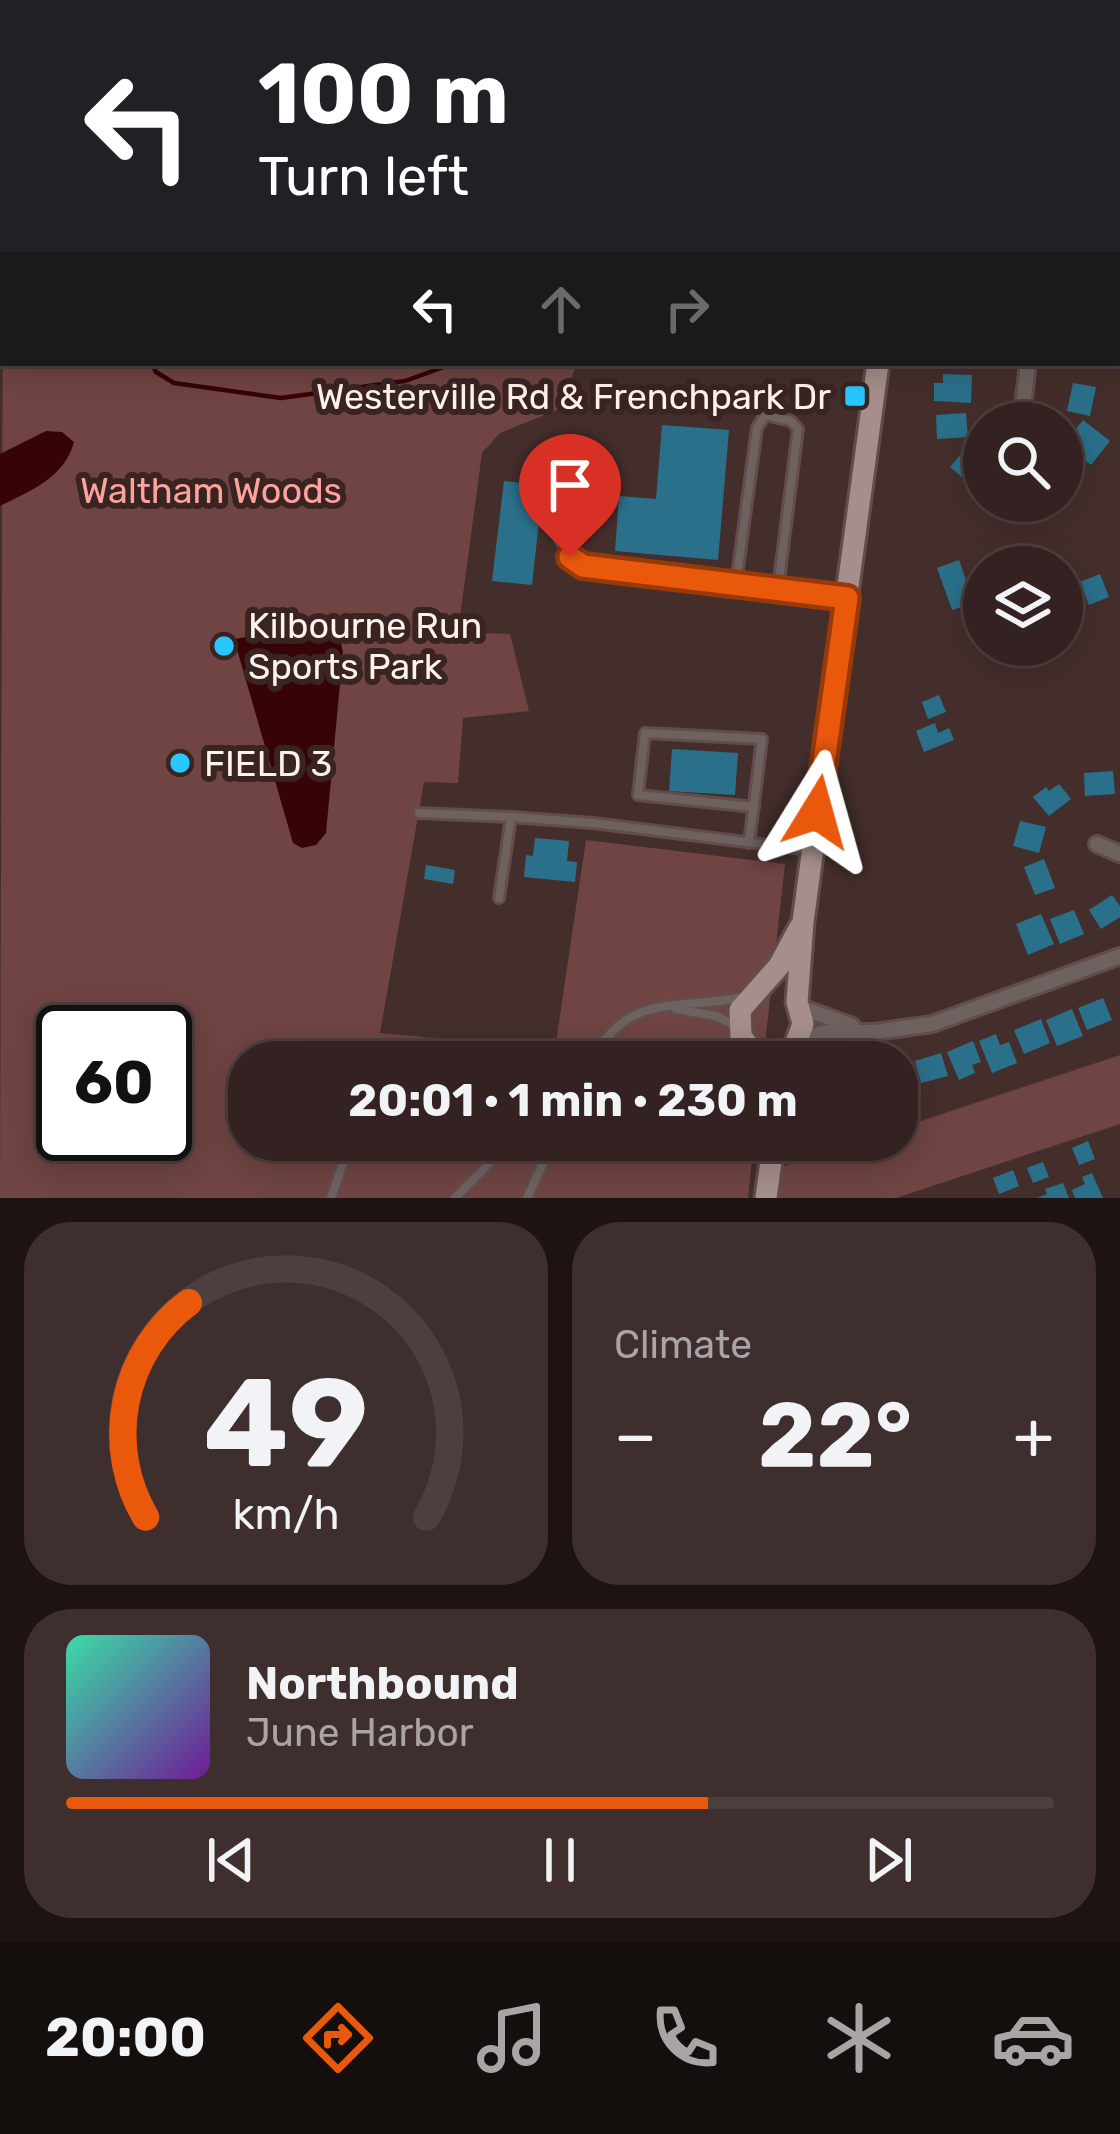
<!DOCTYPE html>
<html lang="en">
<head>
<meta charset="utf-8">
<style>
  :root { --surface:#332221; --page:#3e2f2e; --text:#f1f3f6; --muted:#a9a4a5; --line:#4e3f3f; --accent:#ea580c }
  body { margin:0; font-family:Rubik,sans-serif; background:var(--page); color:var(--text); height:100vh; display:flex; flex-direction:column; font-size:45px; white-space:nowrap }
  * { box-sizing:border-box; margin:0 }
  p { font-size:39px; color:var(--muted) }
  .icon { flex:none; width:66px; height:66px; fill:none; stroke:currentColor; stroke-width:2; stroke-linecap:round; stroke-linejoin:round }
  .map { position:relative; height:1198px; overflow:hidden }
  .drawer { display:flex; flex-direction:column; gap:24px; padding:24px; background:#1c1312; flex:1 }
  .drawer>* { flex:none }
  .top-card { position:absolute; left:0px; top:0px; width:1122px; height:366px; box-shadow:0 6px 30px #0003,0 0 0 3px var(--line); background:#202124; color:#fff; overflow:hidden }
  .fabs { position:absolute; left:963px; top:402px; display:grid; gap:24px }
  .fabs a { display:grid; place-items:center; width:120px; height:120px; border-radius:50%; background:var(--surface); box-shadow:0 6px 30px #0003,0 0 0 3px var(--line); font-size:60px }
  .speed { position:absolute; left:36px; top:1005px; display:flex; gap:24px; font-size:60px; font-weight:700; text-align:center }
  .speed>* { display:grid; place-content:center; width:156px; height:156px; border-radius:50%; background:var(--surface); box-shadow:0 6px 30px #0003,0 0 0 3px var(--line); line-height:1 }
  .speed .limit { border:6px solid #111; border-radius:18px; background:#fff; color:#111 }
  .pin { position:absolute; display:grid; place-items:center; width:102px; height:102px; color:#fff; margin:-123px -51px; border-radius:50% 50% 50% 0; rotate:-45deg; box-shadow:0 0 12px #0007 }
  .pin .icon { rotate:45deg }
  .me { position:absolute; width:132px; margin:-66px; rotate:8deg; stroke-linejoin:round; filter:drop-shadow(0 0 9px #0008) }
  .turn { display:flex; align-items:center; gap:42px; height:252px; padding:0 60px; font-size:54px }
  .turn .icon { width:156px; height:156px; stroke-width:2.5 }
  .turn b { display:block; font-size:84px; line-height:102px }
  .lanes { display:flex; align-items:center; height:114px; padding:0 60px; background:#0003; justify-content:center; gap:60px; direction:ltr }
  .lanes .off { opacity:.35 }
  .big { font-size:90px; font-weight:700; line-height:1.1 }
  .drawer .widget { flex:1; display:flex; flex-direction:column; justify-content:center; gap:18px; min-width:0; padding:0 42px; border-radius:48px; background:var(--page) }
  .drawer .dial { align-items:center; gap:0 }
  .dial svg { height:312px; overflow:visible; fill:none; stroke:var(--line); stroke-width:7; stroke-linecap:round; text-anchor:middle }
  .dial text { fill:var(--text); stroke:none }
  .song { display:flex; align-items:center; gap:36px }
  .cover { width:144px; height:144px; border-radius:18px; background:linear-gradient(135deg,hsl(160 70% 55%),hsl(280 70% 35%)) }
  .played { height:12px; border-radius:6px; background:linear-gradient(90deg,var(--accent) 65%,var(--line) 65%) }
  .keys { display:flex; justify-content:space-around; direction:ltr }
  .heat { display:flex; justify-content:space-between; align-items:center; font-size:66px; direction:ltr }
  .drawer .tiles { flex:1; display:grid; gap:24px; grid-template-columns:1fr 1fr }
  .widget:last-child { grid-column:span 2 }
  .trip { position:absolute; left:228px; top:1041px; width:690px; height:120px; border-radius:48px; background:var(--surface); box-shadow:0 6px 30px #0003,0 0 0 3px var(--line); font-weight:700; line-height:120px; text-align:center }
  .menu { display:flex; height:192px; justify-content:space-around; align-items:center; background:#140e0d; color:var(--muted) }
  .menu .icon { width:84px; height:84px }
  .menu .active { color:var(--accent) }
  .menu b { font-size:54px; color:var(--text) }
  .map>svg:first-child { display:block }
  .green { fill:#6f4442; fill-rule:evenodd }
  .water { fill:#360306 }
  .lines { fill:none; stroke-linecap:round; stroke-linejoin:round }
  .stream { stroke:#360306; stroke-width:4.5 }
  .building { fill:#2b708b }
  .service-casing { stroke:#624d4c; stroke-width:14 }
  .minor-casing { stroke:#624d4c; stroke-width:20 }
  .primary-casing { stroke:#624d4c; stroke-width:27 }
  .service { stroke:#6e6261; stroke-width:8 }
  .minor { stroke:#6e6261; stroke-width:14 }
  .primary { stroke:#a58e8c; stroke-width:21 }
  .route-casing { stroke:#983908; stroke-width:30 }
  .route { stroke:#ea580c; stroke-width:21 }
  .poi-dot { fill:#27c8ff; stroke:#392422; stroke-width:4.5 }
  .labels { text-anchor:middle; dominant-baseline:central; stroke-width:12; stroke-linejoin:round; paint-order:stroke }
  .poi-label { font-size:36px; fill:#fef2f1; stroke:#392422; text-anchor:start }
  .park-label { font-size:36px; fill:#fea29c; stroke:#392422 }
</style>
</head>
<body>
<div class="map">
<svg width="1120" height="1198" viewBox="0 0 1120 1198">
  <rect width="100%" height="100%" fill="#442e2c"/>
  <g class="green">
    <path d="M3,231V363H576L568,393L557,410L500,433L482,453L458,632L510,634L529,711L463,718L458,783L424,782L380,1033L555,1049L586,840L785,864L763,1062H249V1140H754L748,1198H0ZM63,1032H165V1134H63Z"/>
    <path d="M1120,1055V1124L896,1198H778L781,1167L863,1140H897V1129Z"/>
  </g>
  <g class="water">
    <path d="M46,431L62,432L74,442C64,478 32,490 0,506V454Z"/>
    <path d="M305,628L326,629L339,635L343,652L326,833L316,845L302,848L293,843L234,639Z"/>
  </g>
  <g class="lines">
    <g class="stream">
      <path d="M870,3L878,1"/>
      <path d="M0,273L3,272"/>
      <path d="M151,363L156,372L174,383L281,398L405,381L455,363"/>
    </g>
  </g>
  <g class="building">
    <path d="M943,374L972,375L971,403L934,401V383H943Z"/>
    <path d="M1073,383L1096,387L1090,416L1067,411Z"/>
    <path d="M966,413L968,437L937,439L936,415Z"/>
    <path d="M1083,420L1110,441L1091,465L1064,444Z"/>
    <path d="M662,425L729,430L718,560L615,551L619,496L656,499Z"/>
    <path d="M969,445L984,458V471L978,478L970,471L964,479L950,467Z"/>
    <path d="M504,481L543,485L532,585L492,581Z"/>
    <path d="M959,560L974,603L952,610L937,568Z"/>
    <path d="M1100,574L1109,597L1089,605L1080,582Z"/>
    <path d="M939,695L946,712L928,719L922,702Z"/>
    <path d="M935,723L938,733L949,728L954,740L924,752L916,731Z"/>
    <path d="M672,749L738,753L735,795L669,791Z"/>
    <path d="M1113,771L1115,794L1085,796L1084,773Z"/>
    <path d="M1059,784L1071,799L1049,816L1033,797L1046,787L1049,791Z"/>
    <path d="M1020,821L1046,827L1039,853L1013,846Z"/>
    <path d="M535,838L569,841L567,861L577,862L575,882L524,877L526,855L533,856Z"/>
    <path d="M1044,859L1055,888L1035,895L1024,867Z"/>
    <path d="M426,865L455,870L453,884L424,879Z"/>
    <path d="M1112,895L1120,906V917L1101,929L1089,910Z"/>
    <path d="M1074,910L1084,934L1060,944L1050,919Z"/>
    <path d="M1041,914L1054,944L1028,955L1016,924Z"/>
    <path d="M1103,998L1112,1020L1087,1030L1078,1008Z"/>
    <path d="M1072,1009L1083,1036L1057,1046L1046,1020Z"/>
    <path d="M1041,1019L1050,1043L1024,1054L1014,1030Z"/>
    <path d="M996,1034L1000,1045L1009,1042L1017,1063L992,1073L979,1041Z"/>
    <path d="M973,1041L981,1062L972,1065L975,1073L959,1080L947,1052Z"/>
    <path d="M941,1053L948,1076L921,1083L915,1061Z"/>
    <path d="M904,1062L910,1096L897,1098V1063Z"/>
    <path d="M1088,1141L1095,1159L1079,1165L1072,1148Z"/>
    <path d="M1043,1162L1049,1177L1033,1183L1027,1168Z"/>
    <path d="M1013,1170L1019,1186L999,1194L993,1178Z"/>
    <path d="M1092,1173L1103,1198H1075L1072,1190L1085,1184L1082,1177Z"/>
    <path d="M1063,1183L1069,1198H1037L1047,1194L1045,1189Z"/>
  </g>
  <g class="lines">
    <g class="service-casing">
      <g id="service">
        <path d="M576,445L557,534L570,557L583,566L845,598"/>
        <path d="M736,583L757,428L765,415L791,421L798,429L778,588"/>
        <path d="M419,813L511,817"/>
        <path d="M749,843L762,739L645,733L638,795L754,807"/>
        <path d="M499,898L511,817L593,823L810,850"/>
        <path d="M676,1009L716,1016L736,1026"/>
        <path d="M591,1062C627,991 677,1011 743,997"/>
        <path d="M331,1198L351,1140"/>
        <path d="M455,1198L488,1165L501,1140"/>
        <path d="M527,1198L554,1140"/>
      </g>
    </g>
    <g class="minor-casing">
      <g id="minor">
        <path d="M244,0V3"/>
        <path d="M16,3L25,0"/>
        <path d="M1082,3L1084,0"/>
        <path d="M0,9L3,8"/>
        <path d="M0,192H3"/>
        <path d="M1119,336H1120"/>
        <path d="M1021,423L1028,363"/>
        <path d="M1097,844L1120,854"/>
        <path d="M800,1007L852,1026"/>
        <path d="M797,1040L828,1032H875L932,1024L1120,956"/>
      </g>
    </g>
    <g class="primary-casing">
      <g id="primary">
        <path d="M901,0V3"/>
        <path d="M760,1062L741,1036L740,1010L779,966L800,927"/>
        <path d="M789,1062L803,1024L797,1002L803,922L878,363"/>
        <path d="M766,1198L774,1140"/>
      </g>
    </g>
    <use href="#service" class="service"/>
    <use href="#minor" class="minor"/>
    <use href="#primary" class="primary"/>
  </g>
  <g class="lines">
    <g class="route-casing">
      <path id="route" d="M570,557L583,566L847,598L817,812"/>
    </g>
    <use href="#route" class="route"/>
  </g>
  <g class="poi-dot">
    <rect x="843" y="384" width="24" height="24" rx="6"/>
    <circle cx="224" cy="646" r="12"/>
    <circle cx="180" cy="763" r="12"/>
  </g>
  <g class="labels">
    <g class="poi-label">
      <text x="831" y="396" text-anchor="end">Westerville Rd &amp; Frenchpark Dr</text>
      <text x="248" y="625">Kilbourne Run<tspan x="248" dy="41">Sports Park</tspan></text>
      <text x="204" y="763">FIELD 3</text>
    </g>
    <g class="park-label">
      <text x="211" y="490">Waltham Woods</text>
    </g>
  </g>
</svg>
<div class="fabs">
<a><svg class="icon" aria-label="search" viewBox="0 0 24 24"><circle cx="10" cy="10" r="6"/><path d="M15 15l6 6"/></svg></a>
<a><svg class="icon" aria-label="layers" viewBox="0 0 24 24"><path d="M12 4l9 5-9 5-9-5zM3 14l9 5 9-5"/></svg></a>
</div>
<div class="speed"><div class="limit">60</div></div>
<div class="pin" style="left:570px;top:557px;background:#d93025"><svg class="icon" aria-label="arrive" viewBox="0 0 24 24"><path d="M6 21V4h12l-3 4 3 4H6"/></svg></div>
<svg class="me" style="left:817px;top:812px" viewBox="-20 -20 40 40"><path d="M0-17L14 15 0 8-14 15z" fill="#ea580c" stroke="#fff" stroke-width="4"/></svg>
<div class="trip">20:01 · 1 min · 230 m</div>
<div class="top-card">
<div class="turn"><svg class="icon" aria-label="left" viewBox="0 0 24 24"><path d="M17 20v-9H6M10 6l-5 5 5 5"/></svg><div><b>100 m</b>Turn left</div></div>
<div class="lanes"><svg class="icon" aria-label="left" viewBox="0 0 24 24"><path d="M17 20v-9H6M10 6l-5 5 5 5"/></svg><svg class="icon off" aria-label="ahead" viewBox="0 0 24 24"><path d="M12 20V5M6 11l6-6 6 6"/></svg><svg class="icon off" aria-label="right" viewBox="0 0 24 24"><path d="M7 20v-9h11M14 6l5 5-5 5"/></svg></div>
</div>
</div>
<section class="drawer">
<div class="tiles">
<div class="widget dial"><svg viewBox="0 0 100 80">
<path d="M14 69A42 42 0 1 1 86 69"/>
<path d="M14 69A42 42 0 0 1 25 14" stroke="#ea580c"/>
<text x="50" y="56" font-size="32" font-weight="700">49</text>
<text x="50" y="72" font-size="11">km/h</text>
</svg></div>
<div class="widget"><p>Climate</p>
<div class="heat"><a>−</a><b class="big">22°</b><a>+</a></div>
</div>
<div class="widget">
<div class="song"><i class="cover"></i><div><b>Northbound</b><p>June Harbor</p></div></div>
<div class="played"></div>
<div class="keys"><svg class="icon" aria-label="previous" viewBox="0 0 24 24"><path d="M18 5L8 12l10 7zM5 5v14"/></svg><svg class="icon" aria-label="pause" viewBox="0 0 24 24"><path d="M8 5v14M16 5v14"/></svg><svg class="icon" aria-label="next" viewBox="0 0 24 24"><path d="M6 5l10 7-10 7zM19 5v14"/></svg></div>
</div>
</div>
</section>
<nav class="menu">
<b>20:00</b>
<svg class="icon active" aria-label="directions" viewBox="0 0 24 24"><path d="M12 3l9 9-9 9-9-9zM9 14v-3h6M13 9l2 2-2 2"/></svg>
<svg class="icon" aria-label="music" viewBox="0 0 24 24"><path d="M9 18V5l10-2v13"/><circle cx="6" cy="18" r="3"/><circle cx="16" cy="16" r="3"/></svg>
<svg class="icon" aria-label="phone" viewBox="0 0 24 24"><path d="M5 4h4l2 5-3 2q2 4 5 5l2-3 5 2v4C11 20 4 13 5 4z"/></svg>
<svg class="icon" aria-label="climate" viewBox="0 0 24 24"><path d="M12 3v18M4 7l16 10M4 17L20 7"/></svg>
<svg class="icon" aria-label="car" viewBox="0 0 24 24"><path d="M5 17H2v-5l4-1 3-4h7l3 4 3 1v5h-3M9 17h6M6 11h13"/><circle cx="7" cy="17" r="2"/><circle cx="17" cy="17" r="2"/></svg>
</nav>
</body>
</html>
